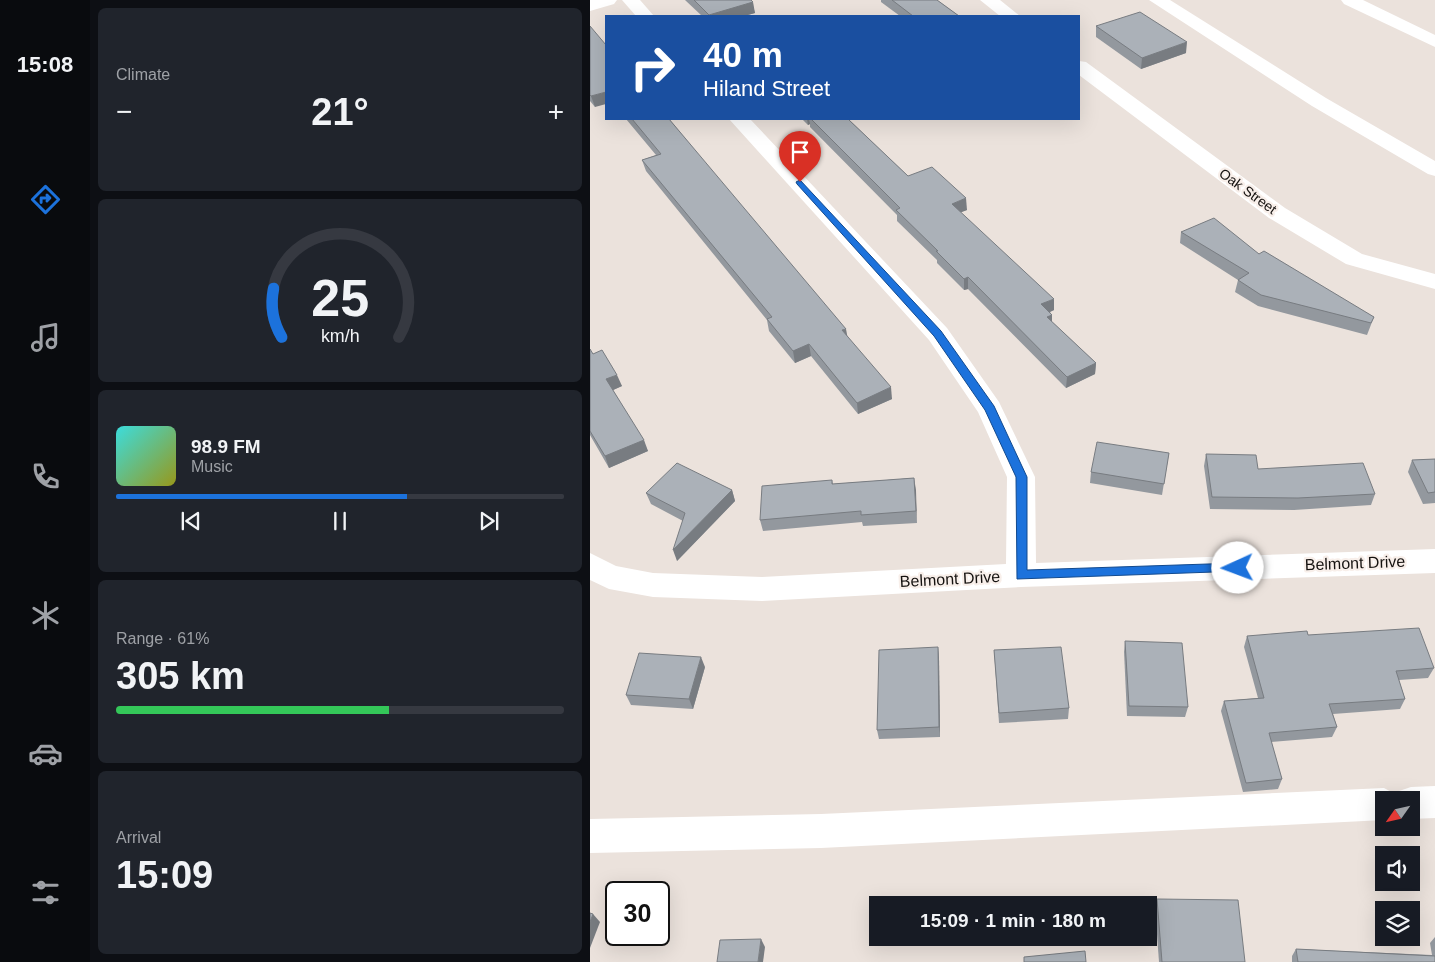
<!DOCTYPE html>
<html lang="en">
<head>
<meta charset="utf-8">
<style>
  :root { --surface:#171b24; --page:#20242c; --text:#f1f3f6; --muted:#9ea1a6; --line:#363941; --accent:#1c72dc }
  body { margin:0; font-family:Arial,sans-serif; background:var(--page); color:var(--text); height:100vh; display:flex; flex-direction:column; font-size:19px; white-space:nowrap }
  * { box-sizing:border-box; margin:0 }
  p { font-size:16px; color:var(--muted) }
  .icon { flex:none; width:28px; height:28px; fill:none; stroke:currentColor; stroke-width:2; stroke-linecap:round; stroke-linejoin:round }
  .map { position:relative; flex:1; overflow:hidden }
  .drawer { display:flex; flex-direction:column; gap:8px; padding:8px; background:#0d0f14; width:500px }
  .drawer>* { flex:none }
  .top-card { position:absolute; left:15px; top:15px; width:475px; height:105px; border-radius:0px; box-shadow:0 5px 20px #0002; background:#1a4fa0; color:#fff; overflow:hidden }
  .needle { width:32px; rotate:236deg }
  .buttons { position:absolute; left:785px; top:791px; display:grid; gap:10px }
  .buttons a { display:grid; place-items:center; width:45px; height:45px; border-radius:0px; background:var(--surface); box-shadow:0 5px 20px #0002; font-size:25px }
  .speed { position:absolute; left:15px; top:881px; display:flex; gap:10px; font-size:25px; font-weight:700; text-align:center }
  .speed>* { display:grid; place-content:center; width:65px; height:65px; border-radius:50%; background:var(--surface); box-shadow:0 5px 20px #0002; line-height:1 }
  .speed .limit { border:2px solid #111; border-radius:8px; background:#fff; color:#111 }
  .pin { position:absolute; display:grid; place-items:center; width:42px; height:42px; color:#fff; margin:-51px -21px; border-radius:50% 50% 50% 0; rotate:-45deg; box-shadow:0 0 5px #0007 }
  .pin .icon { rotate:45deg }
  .me { position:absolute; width:55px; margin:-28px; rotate:268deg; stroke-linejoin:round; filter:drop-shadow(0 0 4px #0008) }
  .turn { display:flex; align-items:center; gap:18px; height:105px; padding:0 15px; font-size:22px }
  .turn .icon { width:65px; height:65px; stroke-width:2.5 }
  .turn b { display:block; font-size:35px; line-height:42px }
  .big { font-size:38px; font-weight:700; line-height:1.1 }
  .drawer .widget { flex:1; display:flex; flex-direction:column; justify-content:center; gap:8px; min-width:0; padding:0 18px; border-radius:8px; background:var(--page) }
  .drawer .dial { align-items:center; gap:0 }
  .dial svg { height:130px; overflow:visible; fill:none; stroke:var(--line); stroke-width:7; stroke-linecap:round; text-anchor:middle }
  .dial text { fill:var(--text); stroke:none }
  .song { display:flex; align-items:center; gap:15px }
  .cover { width:60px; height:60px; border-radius:8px; background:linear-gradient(135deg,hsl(180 70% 55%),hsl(60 70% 35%)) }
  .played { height:5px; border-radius:2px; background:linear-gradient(90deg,var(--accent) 65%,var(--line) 65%) }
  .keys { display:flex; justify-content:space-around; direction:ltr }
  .heat { display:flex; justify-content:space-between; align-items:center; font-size:28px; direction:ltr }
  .charge { height:8px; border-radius:4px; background:linear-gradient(90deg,#34c759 61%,var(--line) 0) }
  .trip { position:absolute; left:279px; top:896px; width:288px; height:50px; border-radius:0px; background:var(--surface); box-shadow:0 5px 20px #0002; font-weight:700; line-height:50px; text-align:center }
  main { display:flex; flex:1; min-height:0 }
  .dock { display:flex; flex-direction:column; width:90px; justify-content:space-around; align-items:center; background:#090b0e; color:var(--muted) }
  .dock .icon { width:35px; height:35px }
  .dock .selected { color:var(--accent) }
  .dock b { font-size:22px; color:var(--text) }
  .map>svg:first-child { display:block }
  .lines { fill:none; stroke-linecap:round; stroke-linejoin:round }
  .minor { fill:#fff; fill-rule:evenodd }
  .wall { fill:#93989e }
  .shaded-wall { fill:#787c81 }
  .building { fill:#abb1b8; stroke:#787c81 }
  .route { fill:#1c72dc; stroke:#124a8f }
  .labels { text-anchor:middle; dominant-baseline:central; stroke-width:4.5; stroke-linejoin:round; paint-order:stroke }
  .far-street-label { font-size:14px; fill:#151210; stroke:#f8efea }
  .street-label { font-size:16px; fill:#151210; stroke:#f8efea }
</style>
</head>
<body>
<main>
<nav class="dock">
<b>15:08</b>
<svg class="icon selected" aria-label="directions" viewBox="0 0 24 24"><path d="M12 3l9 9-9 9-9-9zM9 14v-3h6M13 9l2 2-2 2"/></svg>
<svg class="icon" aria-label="music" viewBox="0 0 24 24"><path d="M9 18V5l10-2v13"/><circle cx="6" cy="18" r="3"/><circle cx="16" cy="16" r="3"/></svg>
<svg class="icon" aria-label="phone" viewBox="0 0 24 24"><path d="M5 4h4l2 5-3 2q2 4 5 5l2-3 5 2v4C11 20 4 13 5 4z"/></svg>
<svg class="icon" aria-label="climate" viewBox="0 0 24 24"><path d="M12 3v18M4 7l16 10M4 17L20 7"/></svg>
<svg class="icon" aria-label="car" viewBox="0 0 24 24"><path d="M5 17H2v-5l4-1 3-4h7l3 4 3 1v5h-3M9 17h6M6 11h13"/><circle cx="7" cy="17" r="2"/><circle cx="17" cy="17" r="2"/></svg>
<svg class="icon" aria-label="filters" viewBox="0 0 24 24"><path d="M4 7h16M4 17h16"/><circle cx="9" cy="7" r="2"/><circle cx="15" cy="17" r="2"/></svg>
</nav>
<section class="drawer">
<div class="widget"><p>Climate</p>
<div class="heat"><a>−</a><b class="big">21°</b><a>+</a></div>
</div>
<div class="widget dial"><svg viewBox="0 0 100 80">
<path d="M14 69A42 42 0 1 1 86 69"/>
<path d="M14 69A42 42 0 0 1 9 39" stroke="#1c72dc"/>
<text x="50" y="56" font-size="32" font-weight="700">25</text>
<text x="50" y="72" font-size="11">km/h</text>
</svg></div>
<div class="widget">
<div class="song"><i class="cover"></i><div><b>98.9 FM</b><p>Music</p></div></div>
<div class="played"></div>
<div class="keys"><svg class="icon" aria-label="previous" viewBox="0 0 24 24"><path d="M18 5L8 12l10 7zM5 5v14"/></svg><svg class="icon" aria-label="pause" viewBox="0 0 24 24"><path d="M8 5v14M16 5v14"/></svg><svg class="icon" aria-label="next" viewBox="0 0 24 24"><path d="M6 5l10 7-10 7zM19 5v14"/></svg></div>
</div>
<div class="widget"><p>Range · 61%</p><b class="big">305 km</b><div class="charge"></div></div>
<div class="widget"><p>Arrival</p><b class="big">15:09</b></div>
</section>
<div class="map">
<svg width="845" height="962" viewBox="0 0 845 962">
  <rect width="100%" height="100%" fill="#ebe2dc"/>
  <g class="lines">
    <g class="minor">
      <path d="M0,0H27L24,4L0,11Z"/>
      <path d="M32,0H50L64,16H46Z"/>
      <path d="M390,0H410L430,16H410Z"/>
      <path d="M559,0H580L736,98L845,161V176L838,174L722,106Z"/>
      <path d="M751,0H773L845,35V47L754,4Z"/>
      <path d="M489,61L496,62L695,208L772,254L845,274V289L756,264L679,218L489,75Z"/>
      <path d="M139,119H160L357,328L409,402L445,477L446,563L845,549V573L431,587L172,601L63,597L19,589L0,580V553L26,566L63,573L172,577L416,564L417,477L388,412L339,340Z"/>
      <path d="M845,786V818L821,819V800H794V820L231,848L0,853V819L231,814L794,788L807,795L809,791L821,787Z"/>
    </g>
  </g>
  <g class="wall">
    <path d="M95,0H161L165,13L154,16H112Z"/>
    <path d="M291,0H347L369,16H310L291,2Z"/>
    <path d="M0,26L5,107L0,101Z"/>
    <path d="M506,26L596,53L551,69L506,37Z"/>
    <path d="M36,119H79L257,336L302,399L268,414L221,356L205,363L179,331L177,320L56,171L52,160L66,155Z"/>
    <path d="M212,119H258L318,176L377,210L370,212L464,310L460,312L462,315V322L506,363L505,374L476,388L378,289L374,290L347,263V260L307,221V215L220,127V124L218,125Z"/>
    <path d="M591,232L669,254L784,317L777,335L668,306L645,292L648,280L590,243Z"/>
    <path d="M0,349L3,354L32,386L23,390L58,451L19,468L0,435Z"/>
    <path d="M579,453L572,495L500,483L501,472Z"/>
    <path d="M616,454L668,469L785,494L781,505L704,510L620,509L614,466Z"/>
    <path d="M845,459V503L833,504L818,472L822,460Z"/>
    <path d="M324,478L327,523L273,526L272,522L173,531L170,520L242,480L243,484Z"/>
    <path d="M142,490L145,501L87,561L93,521L61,504L56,493Z"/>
    <path d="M718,635L844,668L838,678L809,680L815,699L810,709L743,714L747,727L742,737L681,742L692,779L688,789L653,792L631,711L634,701L668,698L654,647L657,636Z"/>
    <path d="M535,641L598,707L595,717L537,716L534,652Z"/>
    <path d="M348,647L349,658L350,737L289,739L287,730Z"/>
    <path d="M404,650L479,708L478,719L409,723Z"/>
    <path d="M115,667L103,709L41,705L36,695Z"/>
    <path d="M567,899L655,962H569L565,907Z"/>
    <path d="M845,937V962H702V956L706,949L842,955L840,943Z"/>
  </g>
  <g class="shaded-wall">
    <path d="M163,2L165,13L154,16H120L119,15Z"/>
    <path d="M597,42L596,53L551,69L552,58Z"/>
    <path d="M16,92V104L5,107L1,96Z"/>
    <path d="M217,119H219L220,124L218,125Z"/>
    <path d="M376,198L377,210L362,216V204Z"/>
    <path d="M378,277V289L374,290V279Z"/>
    <path d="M464,299V310L451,316V304Z"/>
    <path d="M462,315V326L457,317Z"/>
    <path d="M256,329L258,340L252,330Z"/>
    <path d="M219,344L221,356L205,363L203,351Z"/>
    <path d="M506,363L505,374L476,388L477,377Z"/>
    <path d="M27,375L32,386L21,391L16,379Z"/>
    <path d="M301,387L302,399L268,414L267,403Z"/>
    <path d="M54,440L58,451L19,468L15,456Z"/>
    <path d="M324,478L326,490L327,523L326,511Z"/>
    <path d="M142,490L145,501L87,561L83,550Z"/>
    <path d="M348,647L349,658L350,737L349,727Z"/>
    <path d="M111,657L115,667L103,709L99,699Z"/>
    <path d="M3,914L10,922L0,948V922Z"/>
    <path d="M171,939L175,947L173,962H168Z"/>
  </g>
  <g class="building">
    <path d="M104,0H161L163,2L119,15Z"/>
    <path d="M302,0H347L369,16H323Z"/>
    <path d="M550,12L597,42L552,58L506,26Z"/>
    <path d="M0,26L16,45V92L1,96L0,95Z"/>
    <path d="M42,119H79L256,329L252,330L301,387L267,403L219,344L203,351L177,319L182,317L52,160L71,154Z"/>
    <path d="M221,119H258L318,176L342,167L376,198L362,204L464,299L451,304L462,315L457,317L506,363L477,377L378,277L374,279L346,251H348L306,210L310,208Z"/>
    <path d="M624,218L669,254L674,251L784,317L781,323L671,295L648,280L659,273L591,232Z"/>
    <path d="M0,349L3,354L12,350L27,375L16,379L54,440L15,456L0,431Z"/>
    <path d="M507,442L579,453L574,484L501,472Z"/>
    <path d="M616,454L666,455L668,469L773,463L785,494L708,498L622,497Z"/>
    <path d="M845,459V492L838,493L822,460Z"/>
    <path d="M87,463L142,490L83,550L95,513L56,493Z"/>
    <path d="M324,478L326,511L271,515V511L170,520L172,486L242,480V484Z"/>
    <path d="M829,628L844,668L806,671L815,699L739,704L747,727L679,733L692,779L656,783L634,701L674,698L657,636L717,631L718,635Z"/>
    <path d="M535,641L592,643L598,707L539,706Z"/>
    <path d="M348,647L349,727L287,730L289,650Z"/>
    <path d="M471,647L479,708L409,713L404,650Z"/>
    <path d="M49,653L111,657L99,699L36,695Z"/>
    <path d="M567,899L648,900L655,962H572Z"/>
    <path d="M0,913L3,914L0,922Z"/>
    <path d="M171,939L168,962H127L130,940Z"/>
    <path d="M706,949L845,956V962H708Z"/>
    <path d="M495,951L496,962H434V957Z"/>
  </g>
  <path class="route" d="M210,180L351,331L404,406L437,477V570L648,563L654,568L652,571L427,579L426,477L395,410L344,336L207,184L206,182Z"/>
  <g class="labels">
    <g class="far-street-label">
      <text transform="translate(658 191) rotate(36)">Oak Street</text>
    </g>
    <g class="street-label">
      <text transform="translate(765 563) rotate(-2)">Belmont Drive</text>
      <text transform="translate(360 579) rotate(-3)">Belmont Drive</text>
    </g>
  </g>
</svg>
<div class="buttons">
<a><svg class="needle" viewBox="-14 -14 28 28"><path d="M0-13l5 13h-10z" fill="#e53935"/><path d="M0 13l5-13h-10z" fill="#9ea1a6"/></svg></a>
<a><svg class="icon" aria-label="sound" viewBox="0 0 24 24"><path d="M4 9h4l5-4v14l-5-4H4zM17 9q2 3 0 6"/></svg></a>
<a><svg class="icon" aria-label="layers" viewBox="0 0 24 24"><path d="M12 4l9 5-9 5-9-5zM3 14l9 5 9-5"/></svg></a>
</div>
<div class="speed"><div class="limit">30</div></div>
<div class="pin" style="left:210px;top:182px;background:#d93025"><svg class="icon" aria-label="arrive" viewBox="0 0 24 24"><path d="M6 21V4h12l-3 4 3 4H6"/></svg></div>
<svg class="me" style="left:648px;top:568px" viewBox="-20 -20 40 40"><circle r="19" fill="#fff"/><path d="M0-13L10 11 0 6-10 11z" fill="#1c72dc"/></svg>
<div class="trip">15:09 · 1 min · 180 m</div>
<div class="top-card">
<div class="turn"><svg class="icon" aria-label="right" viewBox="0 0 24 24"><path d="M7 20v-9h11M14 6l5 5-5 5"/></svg><div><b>40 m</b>Hiland Street</div></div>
</div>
</div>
</main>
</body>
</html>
